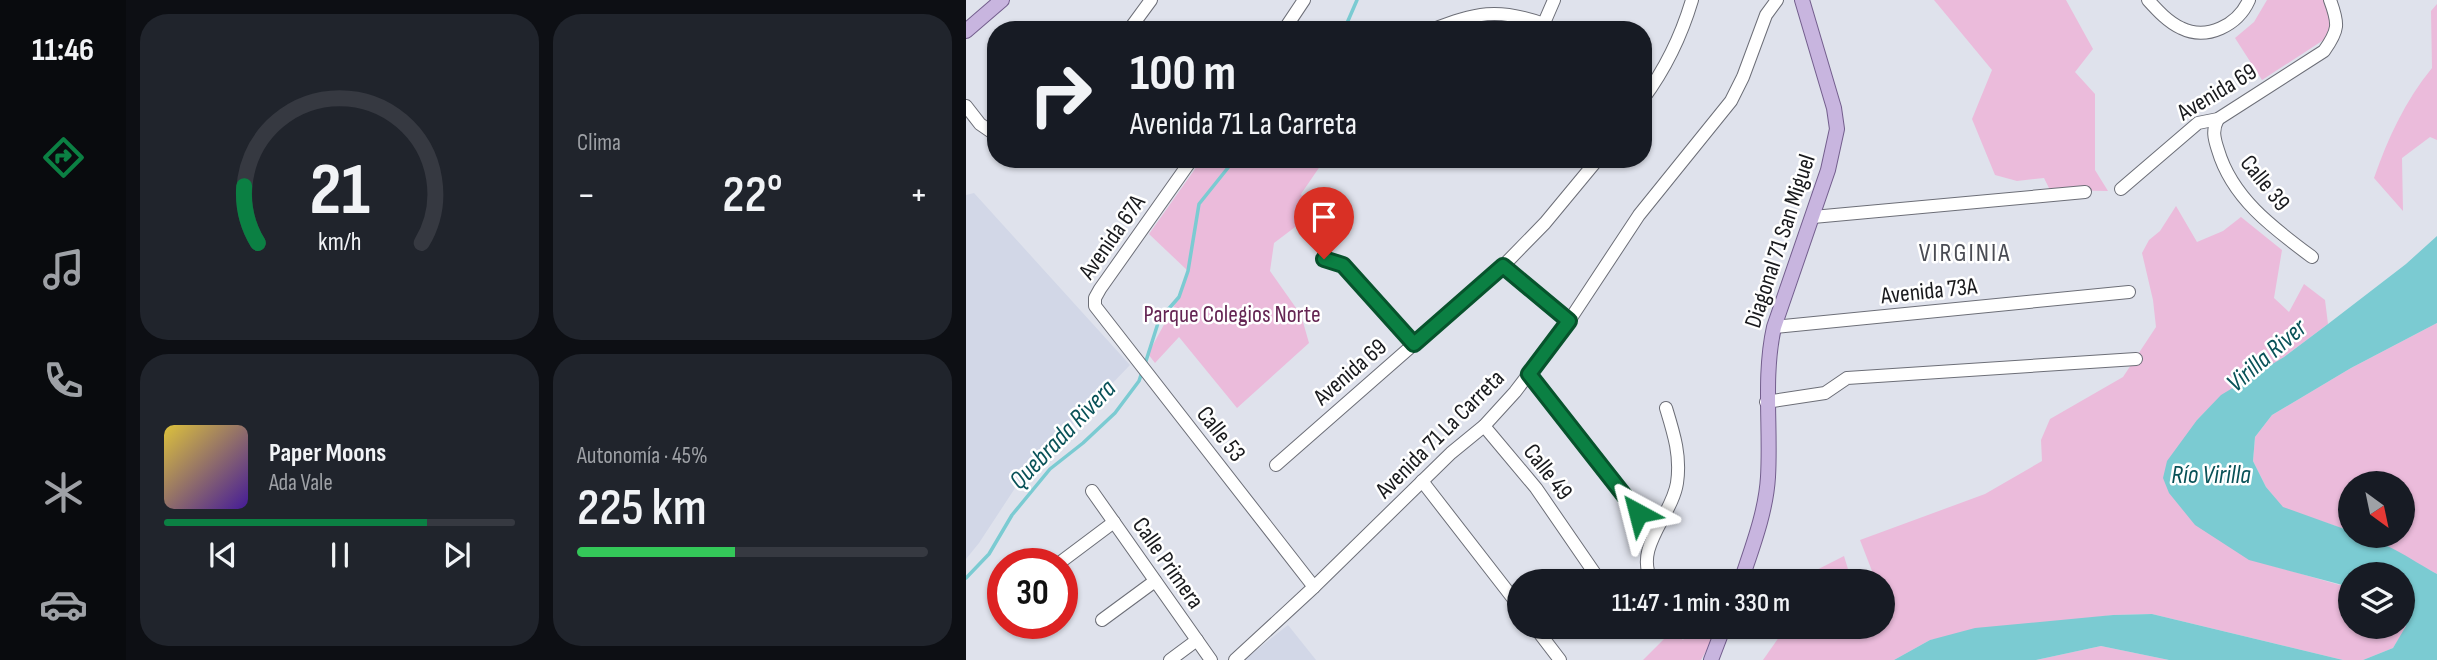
<!DOCTYPE html>
<html lang="es">
<head>
<meta charset="utf-8">
<style>
  :root { --surface:#171b24; --page:#20242c; --text:#f1f3f6; --muted:#9ea1a6; --line:#363941; --accent:#0b8043 }
  body { margin:0; font-family:"Sofia Sans Condensed",sans-serif; background:var(--page); color:var(--text); height:100vh; display:flex; flex-direction:column; font-size:26px; white-space:nowrap }
  * { box-sizing:border-box; margin:0 }
  p { font-size:23px; color:var(--muted) }
  .icon { flex:none; width:38px; height:38px; fill:none; stroke:currentColor; stroke-width:2; stroke-linecap:round; stroke-linejoin:round }
  .map { position:relative; flex:1; overflow:hidden }
  .details { display:flex; flex-direction:column; gap:14px; padding:14px; background:#0d0f14; width:840px }
  .details>* { flex:none }
  .top-card { position:absolute; left:21px; top:21px; width:665px; height:147px; border-radius:28px; box-shadow:0 2px 5px #0004; background:#171b24; color:var(--text); overflow:hidden }
  .needle { width:46px; rotate:147deg }
  .tools { position:absolute; left:1372px; top:471px; display:grid; gap:14px }
  .tools a { display:grid; place-items:center; width:77px; height:77px; border-radius:50%; background:var(--surface); box-shadow:0 2px 5px #0004; font-size:35px }
  .speed { position:absolute; left:21px; top:548px; display:flex; gap:14px; font-size:35px; font-weight:700; text-align:center }
  .speed>* { display:grid; place-content:center; width:91px; height:91px; border-radius:50%; background:var(--surface); box-shadow:0 2px 5px #0004; line-height:1 }
  .speed .limit { border:10px solid #d22; background:#fff; color:#111 }
  .pin { position:absolute; display:grid; place-items:center; width:60px; height:60px; color:#fff; margin:-72px -30px; border-radius:50% 50% 50% 0; rotate:-45deg; box-shadow:0 0 7px #0007 }
  .pin .icon { rotate:45deg }
  .me { position:absolute; width:77px; margin:-38px; rotate:322deg; stroke-linejoin:round; filter:drop-shadow(0 0 5px #0008) }
  .turn { display:flex; align-items:center; gap:24px; height:147px; padding:0 28px; font-size:32px }
  .turn .icon { width:91px; height:91px; stroke-width:2.5 }
  .turn b { display:block; font-size:49px; line-height:60px }
  .big { font-size:52px; font-weight:600; line-height:1.1 }
  .details .widget { flex:1; display:flex; flex-direction:column; justify-content:center; gap:10px; min-width:0; padding:0 24px; border-radius:28px; background:var(--page) }
  .details .dial { align-items:center; gap:0 }
  .dial svg { height:182px; overflow:visible; fill:none; stroke:var(--line); stroke-width:7; stroke-linecap:round; text-anchor:middle }
  .dial text { fill:var(--text); stroke:none }
  .song { display:flex; align-items:center; gap:21px }
  .cover { width:84px; height:84px; border-radius:10px; background:linear-gradient(135deg,hsl(50 70% 55%),hsl(260 70% 35%)) }
  .played { height:7px; border-radius:4px; background:linear-gradient(90deg,var(--accent) 75%,var(--line) 75%) }
  .keys { display:flex; justify-content:space-around; direction:ltr }
  .heat { display:flex; justify-content:space-between; align-items:center; font-size:38px; direction:ltr }
  .charge { height:10px; border-radius:5px; background:linear-gradient(90deg,#34c759 45%,var(--line) 0) }
  .details .tiles { flex:1; display:grid; gap:14px; grid-template-columns:repeat(2,1fr) }
  .trip { position:absolute; left:541px; top:569px; width:388px; height:70px; border-radius:35px; background:var(--surface); box-shadow:0 2px 5px #0004; font-weight:600; line-height:70px; text-align:center }
  main { display:flex; flex:1; min-height:0 }
  .tab-bar { display:flex; flex-direction:column; width:126px; justify-content:space-around; align-items:center; background:#090b0e; color:var(--muted) }
  .tab-bar .icon { width:49px; height:49px }
  .tab-bar .active { color:var(--accent) }
  .tab-bar b { font-size:32px; color:var(--text) }
  .map>svg:first-child { display:block }
  .built { fill:#d2d7e7 }
  .green { fill:#ebbbdb }
  .water { fill:#7bcbd2 }
  .lines { fill:none; stroke-linecap:round; stroke-linejoin:round }
  .stream { stroke:#7bcbd2; stroke-width:3.5 }
  .minor-casing { stroke:#6c6e77; stroke-width:14 }
  .major-casing { stroke:#735e8d; stroke-width:16 }
  .minor { stroke:#fff; stroke-width:12 }
  .major { stroke:#c8b5df; stroke-width:14 }
  .route-casing { stroke:#07532c; stroke-width:18 }
  .route { stroke:#0b8043; stroke-width:12 }
  .labels { text-anchor:middle; dominant-baseline:central; stroke-width:5; stroke-linejoin:round; paint-order:stroke }
  .street-label { font-size:24px; fill:#191a1d; stroke:#fff }
  .park-label { font-size:24px; fill:#642553; stroke:#fff }
  .neighbourhood-label { font-size:26px; letter-spacing:2px; fill:#4a4c54; stroke:#fff }
  .water-label { font-size:26px; font-style:italic; fill:#095258; stroke:#fff }
</style>
</head>
<body>
<main>
<nav class="tab-bar">
<b>11:46</b>
<svg class="icon active" aria-label="directions" viewBox="0 0 24 24"><path d="M12 3l9 9-9 9-9-9zM9 14v-3h6M13 9l2 2-2 2"/></svg>
<svg class="icon" aria-label="music" viewBox="0 0 24 24"><path d="M9 18V5l10-2v13"/><circle cx="6" cy="18" r="3"/><circle cx="16" cy="16" r="3"/></svg>
<svg class="icon" aria-label="phone" viewBox="0 0 24 24"><path d="M5 4h4l2 5-3 2q2 4 5 5l2-3 5 2v4C11 20 4 13 5 4z"/></svg>
<svg class="icon" aria-label="climate" viewBox="0 0 24 24"><path d="M12 3v18M4 7l16 10M4 17L20 7"/></svg>
<svg class="icon" aria-label="car" viewBox="0 0 24 24"><path d="M5 17H2v-5l4-1 3-4h7l3 4 3 1v5h-3M9 17h6M6 11h13"/><circle cx="7" cy="17" r="2"/><circle cx="17" cy="17" r="2"/></svg>
</nav>
<section class="details">
<div class="tiles">
<div class="widget dial"><svg viewBox="0 0 100 80">
<path d="M14 69A42 42 0 1 1 86 69"/>
<path d="M14 69A42 42 0 0 1 8 44" stroke="#0b8043"/>
<text x="50" y="56" font-size="32" font-weight="700">21</text>
<text x="50" y="72" font-size="11">km/h</text>
</svg></div>
<div class="widget"><p>Clima</p>
<div class="heat"><a>−</a><b class="big">22°</b><a>+</a></div>
</div>
<div class="widget">
<div class="song"><i class="cover"></i><div><b>Paper Moons</b><p>Ada Vale</p></div></div>
<div class="played"></div>
<div class="keys"><svg class="icon" aria-label="previous" viewBox="0 0 24 24"><path d="M18 5L8 12l10 7zM5 5v14"/></svg><svg class="icon" aria-label="pause" viewBox="0 0 24 24"><path d="M8 5v14M16 5v14"/></svg><svg class="icon" aria-label="next" viewBox="0 0 24 24"><path d="M6 5l10 7-10 7zM19 5v14"/></svg></div>
</div>
<div class="widget"><p>Autonomía · 45%</p><b class="big">225 km</b><div class="charge"></div></div>
</div>
</section>
<div class="map">
<svg width="1471" height="660" viewBox="0 0 1471 660">
  <rect width="100%" height="100%" fill="#dfe2ec"/>
  <g class="built">
    <path d="M8,193L164,365L57,476L13,543L0,559V195Z"/>
    <path d="M322,625L350,660H278Z"/>
  </g>
  <g class="green">
    <path d="M968,0H1100L1127,49L1109,72L1129,94V170L1142,191L1084,190L1078,178L1051,181L1029,175L1006,119L1026,70Z"/>
    <path d="M1301,0H1360C1364,15 1366,25 1359,39L1296,80L1269,38L1288,22Z"/>
    <path d="M1471,4V140L1464,137L1436,158L1437,211L1408,178C1422,138 1439,101 1466,68L1465,11Z"/>
    <path d="M236,159H359L335,194L345,215L308,243L304,271L335,315L343,343L271,408L213,337L189,363L182,354L213,297L222,271L183,234Z"/>
    <path d="M1210,206L1231,242L1257,231L1275,217L1316,250L1308,298L1323,312L1338,284L1359,300L1362,324L1318,357L1255,396L1231,420L1283,559L1384,588V626H1437V621L1441,626L1427,648L1397,660H1377L1186,614L1147,615L964,640L928,660H797L818,630L816,627L917,626V581H829L878,556L885,579L906,571L894,540L1019,494L1076,461L1075,440L1084,419L1157,377L1190,327L1187,300L1176,253L1183,240L1194,231Z"/>
    <path d="M1471,323V574L1410,541L1396,536H1437V483H1384V531L1317,508L1300,487L1287,461L1289,437L1306,415L1385,368Z"/>
    <path d="M752,626L753,628L735,660H677L706,631L717,640L728,627Z"/>
    <path d="M1135,646L1203,660H1070Z"/>
  </g>
  <g class="water">
    <path d="M1471,236V323L1385,368L1306,415L1289,437L1287,461L1300,487L1317,507L1384,531V536C1414,536 1445,560 1471,574V660H1397L1427,648L1440,626L1437,621V574H1384V587L1283,560L1229,525L1203,493L1197,478L1201,461L1231,420L1255,395L1318,357L1362,324L1440,264Z"/>
    <path d="M1186,614L1377,660H1203L1135,646L1070,660H928L964,640L1009,628L1147,615Z"/>
  </g>
  <g class="lines">
    <g class="stream">
      <path d="M378,30L391,0"/>
      <path d="M179,364L193,320L213,297L222,271L233,204L269,159"/>
      <path d="M0,578L23,554L46,515L84,469L117,443L149,413L173,381L176,372"/>
    </g>
    <g class="minor-casing">
      <g id="minor">
        <path d="M1182,0C1192,11 1202,22 1215,28C1241,41 1272,25 1283,0"/>
        <path d="M163,30L185,0"/>
        <path d="M318,30L338,0"/>
        <path d="M465,30C510,13 531,7 578,24"/>
        <path d="M575,30L588,0"/>
        <path d="M677,99C700,68 715,37 726,0"/>
        <path d="M0,106L14,124L30,135"/>
        <path d="M1252,119C1246,130 1248,138 1252,150C1266,198 1307,228 1346,257"/>
        <path d="M226,159L134,289L129,298V306L348,587"/>
        <path d="M1155,189L1232,123L1252,119L1358,51C1373,30 1373,24 1364,0"/>
        <path d="M847,217L1119,192"/>
        <path d="M358,259L377,266L448,344"/>
        <path d="M537,266L603,321"/>
        <path d="M808,327L1163,292"/>
        <path d="M563,374L687,533"/>
        <path d="M800,402L859,393L881,378L1170,359"/>
        <path d="M518,426L570,488L634,581"/>
        <path d="M310,465L537,266L579,223L632,159"/>
        <path d="M456,481L553,606"/>
        <path d="M126,491L245,660"/>
        <path d="M92,564L148,522"/>
        <path d="M686,581C667,548 706,516 711,483C715,456 708,434 700,408"/>
        <path d="M136,620L189,581"/>
        <path d="M568,626L594,660"/>
        <path d="M204,660L231,640"/>
        <path d="M269,660L348,587L485,453L518,426L549,392L603,321L673,215L765,101L777,77L800,15L811,0"/>
      </g>
    </g>
    <g class="major-casing">
      <g id="major">
        <path d="M0,31L36,0"/>
        <path d="M775,581C786,548 800,512 802,477C805,427 797,377 808,327L862,170L871,129L868,108L836,0"/>
        <path d="M745,660L758,626"/>
      </g>
    </g>
    <use href="#minor" class="minor"/>
    <use href="#major" class="major"/>
  </g>
  <g class="lines">
    <g class="route-casing">
      <path id="route" d="M358,259L377,265L448,344L537,266L603,321L563,374L672,513"/>
    </g>
    <use href="#route" class="route"/>
  </g>
  <g class="labels">
    <g class="street-label">
      <text transform="translate(1251 92) rotate(-31)">Avenida 69</text>
      <text transform="translate(1299 183) rotate(51)">Calle 39</text>
      <text transform="translate(146 237) rotate(-55)">Avenida 67A</text>
      <text transform="translate(814 241) rotate(-72)">Diagonal 71 San Miguel</text>
      <text transform="translate(963 291) rotate(-6)">Avenida 73A</text>
      <text transform="translate(384 372) rotate(-41)">Avenida 69</text>
      <text transform="translate(255 434) rotate(52)">Calle 53</text>
      <text transform="translate(474 434) rotate(-45)">Avenida 71 La Carreta</text>
      <text transform="translate(582 472) rotate(52)">Calle 49</text>
      <text transform="translate(202 563) rotate(55)">Calle Primera</text>
    </g>
    <g class="park-label">
      <text x="266" y="314">Parque Colegios Norte</text>
    </g>
    <g class="neighbourhood-label">
      <text x="999" y="253">VIRGINIA</text>
    </g>
    <g class="water-label">
      <text transform="translate(1301 356) rotate(-41)">Virilla River</text>
      <text transform="translate(97 435) rotate(-46)">Quebrada Rivera</text>
      <text x="1245" y="475">Río Virilla</text>
    </g>
  </g>
</svg>
<div class="tools">
<a><svg class="needle" viewBox="-14 -14 28 28"><path d="M0-13l5 13h-10z" fill="#e53935"/><path d="M0 13l5-13h-10z" fill="#9ea1a6"/></svg></a>
<a><svg class="icon" aria-label="layers" viewBox="0 0 24 24"><path d="M12 4l9 5-9 5-9-5zM3 14l9 5 9-5"/></svg></a>
</div>
<div class="speed"><div class="limit">30</div></div>
<div class="pin" style="left:358px;top:259px;background:#d93025"><svg class="icon" aria-label="arrive" viewBox="0 0 24 24"><path d="M6 21V4h12l-3 4 3 4H6"/></svg></div>
<svg class="me" style="left:672px;top:513px" viewBox="-20 -20 40 40"><path d="M0-17L14 15 0 8-14 15z" fill="#0b8043" stroke="#fff" stroke-width="4"/></svg>
<div class="trip">11:47 · 1 min · 330 m</div>
<div class="top-card">
<div class="turn"><svg class="icon" aria-label="right" viewBox="0 0 24 24"><path d="M7 20v-9h11M14 6l5 5-5 5"/></svg><div><b>100 m</b>Avenida 71 La Carreta</div></div>
</div>
</div>
</main>
</body>
</html>
